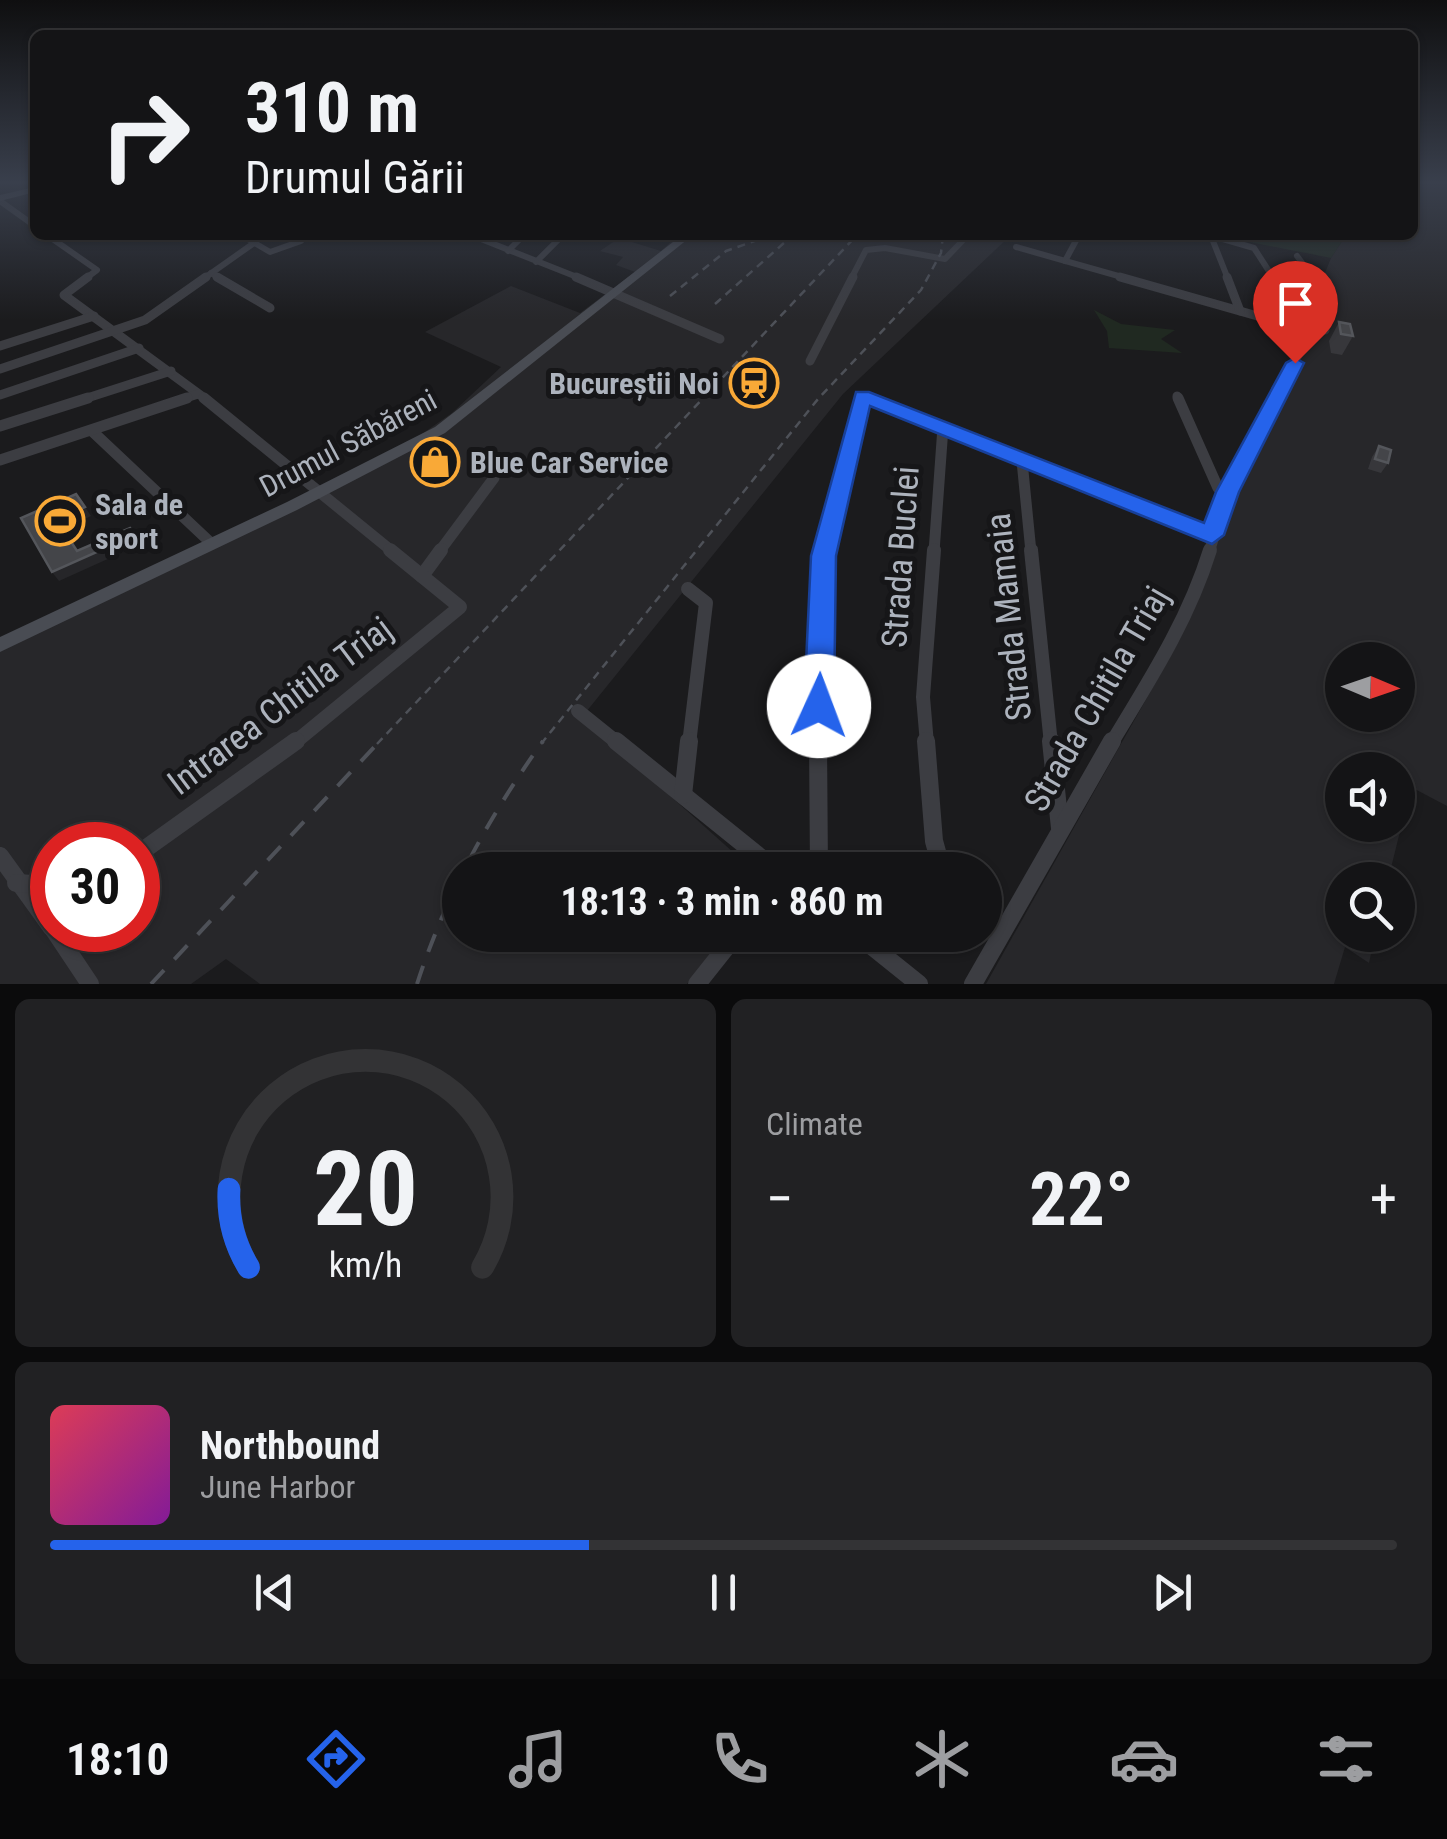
<!DOCTYPE html>
<html lang="en">
<head>
<meta charset="utf-8">
<style>
  :root { --surface:#141416; --page:#212123; --text:#f1f3f6; --muted:#9d9ea1; --line:#333335; --accent:#2563eb }
  body { margin:0; font-family:"Roboto Condensed",sans-serif; background:var(--page); color:var(--text); height:100vh; display:flex; flex-direction:column; font-size:38px; white-space:nowrap }
  * { box-sizing:border-box; margin:0 }
  p { font-size:32px; color:var(--muted) }
  .icon { flex:none; width:55px; height:55px; fill:none; stroke:currentColor; stroke-width:2; stroke-linecap:round; stroke-linejoin:round }
  .map { position:relative; height:984px; overflow:hidden }
  .drawer { display:flex; flex-direction:column; gap:15px; padding:15px; background:#0b0b0c; flex:1 }
  .drawer>* { flex:none }
  .hud { position:absolute; left:30px; top:30px; width:1388px; height:210px; border-radius:15px; box-shadow:0 2px 8px #0004,0 0 0 2px var(--line); background:#141416; color:var(--text); overflow:hidden }
  .needle { width:65px; rotate:92deg }
  .buttons { position:absolute; left:1325px; top:642px; display:grid; gap:20px }
  .buttons a { display:grid; place-items:center; width:90px; height:90px; border-radius:50%; background:var(--surface); box-shadow:0 2px 8px #0004,0 0 0 2px var(--line); font-size:50px }
  .speed { position:absolute; left:30px; top:822px; display:flex; gap:20px; font-size:50px; font-weight:700; text-align:center }
  .speed>* { display:grid; place-content:center; width:130px; height:130px; border-radius:50%; background:var(--surface); box-shadow:0 2px 8px #0004,0 0 0 2px var(--line); line-height:1 }
  .speed .limit { border:15px solid #d22; background:#fff; color:#111 }
  .pin { position:absolute; display:grid; place-items:center; width:85px; height:85px; color:#fff; margin:-102px -42px; border-radius:50% 50% 50% 0; rotate:-45deg; box-shadow:0 0 10px #0007 }
  .pin .icon { rotate:45deg }
  .me { position:absolute; width:110px; margin:-55px; rotate:2deg; stroke-linejoin:round; filter:drop-shadow(0 0 8px #0008) }
  .turn { display:flex; align-items:center; gap:35px; height:210px; padding:0 50px; font-size:45px }
  .turn .icon { width:130px; height:130px; stroke-width:2.5 }
  .turn b { display:block; font-size:70px; line-height:85px }
  .big { font-size:75px; font-weight:700; line-height:1.1 }
  .drawer .tile { flex:1; display:flex; flex-direction:column; justify-content:center; gap:15px; min-width:0; padding:0 35px; border-radius:15px; background:var(--page) }
  .drawer .dial { align-items:center; gap:0 }
  .dial svg { height:260px; overflow:visible; fill:none; stroke:var(--line); stroke-width:7; stroke-linecap:round; text-anchor:middle }
  .dial text { fill:var(--text); stroke:none }
  .song { display:flex; align-items:center; gap:30px }
  .cover { width:120px; height:120px; border-radius:15px; background:linear-gradient(135deg,hsl(350 70% 55%),hsl(290 70% 35%)) }
  .played { height:10px; border-radius:5px; background:linear-gradient(90deg,var(--accent) 40%,var(--line) 40%) }
  .keys { display:flex; justify-content:space-around; direction:ltr }
  .heat { display:flex; justify-content:space-between; align-items:center; font-size:55px; direction:ltr }
  .drawer .tiles { flex:1; display:grid; gap:15px; grid-template-columns:1fr 1fr }
  .tile:last-child { grid-column:span 2 }
  .trip { position:absolute; left:442px; top:852px; width:560px; height:100px; border-radius:50px; background:var(--surface); box-shadow:0 2px 8px #0004,0 0 0 2px var(--line); font-weight:700; line-height:100px; text-align:center }
  .menu { display:flex; height:160px; justify-content:space-around; align-items:center; background:#080809; color:var(--muted) }
  .menu .icon { width:70px; height:70px }
  .menu .active { color:var(--accent) }
  .menu b { font-size:45px; color:var(--text) }
  .map>svg:first-child { display:block }
  .built { fill:#27272a; fill-rule:evenodd }
  .green { fill:#202921 }
  .lines { fill:none; stroke-linecap:round; stroke-linejoin:round }
  .street-far4 { stroke:#3c3d42; stroke-width:6 }
  .street-far3 { stroke:#3c3d42; stroke-width:9 }
  .street-far2 { stroke:#3c3d42; stroke-width:11 }
  .street-far1 { stroke:#3c3d42; stroke-width:14 }
  .street { stroke:#3c3d42; stroke-width:18 }
  .secondary { fill:#494c53; fill-rule:evenodd }
  .rail-far1 { stroke:#4e5158; stroke-width:2.5; stroke-dasharray:8 6; stroke-linecap:butt }
  .rail { stroke:#4e5158; stroke-width:4; stroke-dasharray:19 15; stroke-linecap:butt }
  .wall { fill:#37373b }
  .shaded-wall { fill:#262629 }
  .building { fill:#444549; stroke:#54565b; stroke-width:2.5 }
  .route { fill:#2563eb; stroke:#184099; stroke-width:2.5 }
  .labels { text-anchor:middle; dominant-baseline:central; stroke-width:10; stroke-linejoin:round; paint-order:stroke }
  .poi-label { font-size:30px; font-weight:bold; fill:#adb3bd; stroke:#161618; text-anchor:start }
  .street-label { font-size:30px; fill:#adb3bd; stroke:#161618 }
  .near-street-label { font-size:35px; fill:#adb3bd; stroke:#161618 }
</style>
</head>
<body>
<div class="map">
<svg width="1447" height="984" viewBox="0 0 1447 984">
  <rect width="100%" height="100%" fill="#1b1b1d"/>
  <g class="built">
    <path d="M1413,182H1447V806L1411,787L1388,880H1342V935H1375L1369,963L1345,947L1334,984H986L1180,639L1234,493L1307,347L1315,334L1329,330L1325,273L1331,258L1346,235H1412ZM1342,660H1398V715H1342ZM1342,770H1398V825H1342Z"/>
    <path d="M663,235H1011L843,394L582,717L753,870H460V935H728L687,984H260L226,959L191,984H0V641L319,489L409,443L452,413L501,367L425,332L511,286L580,313L635,272L616,265L623,257L600,251L619,238L661,251L674,239ZM52,845H138V930H52Z"/>
  </g>
  <g class="green">
    <path d="M1214,235H1346L1331,258Z"/>
    <path d="M1094,310L1121,324L1175,330L1161,339L1182,353L1109,348L1107,331Z"/>
  </g>
  <g class="lines">
    <g class="street-far4">
      <path d="M0,201L35,226"/>
      <path d="M47,235L97,270L85,279"/>
      <path d="M241,235L270,252L301,241"/>
      <path d="M471,235L582,279"/>
      <path d="M1209,235L1254,248L1274,279"/>
      <path d="M1211,236L1228,279"/>
      <path d="M1016,247L1129,279"/>
      <path d="M508,251L524,235"/>
      <path d="M1297,256L1314,279"/>
      <path d="M1065,261L1079,235"/>
      <path d="M536,262L563,235"/>
      <path d="M211,273L222,279"/>
      <path d="M203,279L254,243"/>
      <path d="M851,279L866,250L885,248L945,259L968,235"/>
    </g>
    <g class="street-far3">
      <path d="M88,277L64,295L207,400"/>
      <path d="M217,277L270,308"/>
      <path d="M576,277L720,339"/>
      <path d="M1120,277L1307,330H1325L1326,296L1312,277"/>
      <path d="M1227,277L1240,311"/>
      <path d="M1273,277L1307,330"/>
      <path d="M0,346L94,316"/>
      <path d="M810,361L853,277"/>
      <path d="M0,369L145,320L206,277"/>
      <path d="M0,395L139,348"/>
      <path d="M1177,396L1179,400"/>
      <path d="M81,400L171,371"/>
      <path d="M180,400L198,394"/>
      <path d="M861,400L862,396L872,400"/>
      <path d="M1275,400L1311,330"/>
    </g>
    <g class="street-far2">
      <path d="M204,398L393,552"/>
      <path d="M866,398L1212,535"/>
      <path d="M1178,398L1218,488L1228,493"/>
      <path d="M0,426L88,398"/>
      <path d="M92,431L212,544"/>
      <path d="M0,460L187,398"/>
      <path d="M1022,461L1031,552"/>
      <path d="M439,552L494,478"/>
      <path d="M824,552L862,398"/>
      <path d="M934,552L943,427"/>
      <path d="M1209,552L1228,493L1277,398"/>
    </g>
    <g class="street-far1">
      <path d="M1031,550L1051,744"/>
      <path d="M422,576L441,550"/>
      <path d="M688,589L706,603L689,744"/>
      <path d="M578,711L619,744"/>
      <path d="M293,744L460,607L390,550"/>
      <path d="M818,744L825,550"/>
      <path d="M927,744L923,697L934,550"/>
      <path d="M1111,744C1149,681 1188,621 1210,550"/>
    </g>
    <g class="street">
      <path d="M616,741L776,870"/>
      <path d="M818,741L819,870"/>
      <path d="M926,741L934,841L942,870"/>
      <path d="M1051,741L1060,828"/>
      <path d="M683,795L689,741"/>
      <path d="M138,854L296,741"/>
      <path d="M0,856L52,928"/>
      <path d="M16,883L52,885"/>
      <path d="M54,930L90,984"/>
      <path d="M858,935L919,984"/>
      <path d="M697,984L736,935"/>
      <path d="M973,984L1112,741"/>
    </g>
    <g class="secondary">
      <path d="M35,187V192L0,201V195Z"/>
      <path d="M682,235H693L445,433L297,510L0,652V637L287,502L435,427Z"/>
    </g>
    <g class="rail-far1">
      <path d="M670,296L726,251L772,235"/>
      <path d="M715,304L793,235"/>
      <path d="M377,744L857,235"/>
      <path d="M541,744L818,399L921,290L941,253L943,235"/>
    </g>
    <g class="rail">
      <path d="M151,984L380,741"/>
      <path d="M417,984C446,895 488,818 543,741"/>
    </g>
  </g>
  <g class="wall">
    <path d="M1339,322L1353,336L1342,355L1331,353L1329,341Z"/>
    <path d="M1379,446L1388,463L1381,473L1368,469L1372,457Z"/>
  </g>
  <path class="shaded-wall" d="M85,507L91,516L64,529L82,559L135,535L141,544L59,581L52,572L57,520Z"/>
  <g class="building">
    <path d="M1339,322L1350,324L1353,336L1341,334Z"/>
    <path d="M1379,446L1391,450L1388,463L1375,459Z"/>
    <path d="M76,494L85,507L57,520L77,551L130,528L135,535L52,572L21,518Z"/>
  </g>
  <linearGradient id="sky" x2="0" y2="1"><stop stop-color="#0f0f10"/><stop offset="0.57" stop-color="#393f4c"/><stop offset="1" stop-color="#393f4c" stop-opacity="0"/></linearGradient>
  <rect width="1447" height="320" fill="url(#sky)"/>
  <path class="route" d="M1295,358L1304,363L1239,492L1224,535L1212,544L870,406L836,556L834,706L830,715L819,719L808,715L804,706L811,556L856,392H869L1204,523L1216,492L1286,363Z"/>
  <defs>
    <g id="station-ring" transform="scale(2.5)"><circle r="9.5" fill="#161618" stroke="#f9a937" stroke-width="1.5"/><path d="M-3-6H3Q5-6 5-4V2Q5 4 3 4L4.5 6H3L1.5 4h-3L-3 6H-4.5L-3 4Q-5 4-5 2V-4Q-5-6-3-6ZM-3.5-4v3h7v-3ZM-3.5 1v1.5H-2V1ZM2 1v1.5H3.5V1Z" fill="#f9a937"/></g>
    <g id="shop-ring" transform="scale(2.5)"><circle r="9.5" fill="#161618" stroke="#f9a937" stroke-width="1.5"/><path d="M-5-2.5h2.3a2.7 3.5 0 0 1 5.4 0H5L5.5 6h-11ZM-1.5-2.5h3a1.5 2.3 0 0 0-3 0Z" fill="#f9a937"/></g>
    <g id="stadium-ring" transform="scale(2.5)"><circle r="9.5" fill="#161618" stroke="#f9a937" stroke-width="1.5"/><path d="M0-5a6.5 5 0 1 0 0 10a6.5 5 0 1 0 0-10ZM-3.5-1.8h7v3.6h-7Z" fill="#f9a937"/></g>
  </defs>
  <g fill-rule="evenodd">
    <use href="#station-ring" x="754" y="383"/>
    <use href="#shop-ring" x="435" y="462"/>
    <use href="#stadium-ring" x="60" y="521"/>
  </g>
  <g class="labels">
    <g class="poi-label">
      <text x="719" y="383" text-anchor="end">Bucureștii Noi</text>
      <text x="470" y="462">Blue Car Service</text>
      <text x="95" y="504">Sala de<tspan x="95" dy="34">sport</tspan></text>
    </g>
    <g class="street-label">
      <text transform="translate(348 443) rotate(-28)">Drumul Săbăreni</text>
    </g>
    <g class="near-street-label">
      <text transform="translate(901 557) rotate(-86)">Strada Buclei</text>
      <text transform="translate(1009 617) rotate(-96)">Strada Mamaia</text>
      <text transform="translate(1097 699) rotate(-60)">Strada Chitila Triaj</text>
      <text transform="translate(280 706) rotate(-37)">Intrarea Chitila Triaj</text>
    </g>
  </g>
</svg>
<div class="buttons">
<a><svg class="needle" viewBox="-14 -14 28 28"><path d="M0-13l5 13h-10z" fill="#e53935"/><path d="M0 13l5-13h-10z" fill="#9d9ea1"/></svg></a>
<a><svg class="icon" aria-label="sound" viewBox="0 0 24 24"><path d="M4 9h4l5-4v14l-5-4H4zM17 9q2 3 0 6"/></svg></a>
<a><svg class="icon" aria-label="search" viewBox="0 0 24 24"><circle cx="10" cy="10" r="6"/><path d="M15 15l6 6"/></svg></a>
</div>
<div class="speed"><div class="limit">30</div></div>
<div class="pin" style="left:1295px;top:363px;background:#d93025"><svg class="icon" aria-label="arrive" viewBox="0 0 24 24"><path d="M6 21V4h12l-3 4 3 4H6"/></svg></div>
<svg class="me" style="left:819px;top:706px" viewBox="-20 -20 40 40"><circle r="19" fill="#fff"/><path d="M0-13L10 11 0 6-10 11z" fill="#2563eb"/></svg>
<div class="trip">18:13 · 3 min · 860 m</div>
<div class="hud">
<div class="turn"><svg class="icon" aria-label="right" viewBox="0 0 24 24"><path d="M7 20v-9h11M14 6l5 5-5 5"/></svg><div><b>310 m</b>Drumul Gării</div></div>
</div>
</div>
<section class="drawer">
<div class="tiles">
<div class="tile dial"><svg viewBox="0 0 100 80">
<path d="M14 69A42 42 0 1 1 86 69"/>
<path d="M14 69A42 42 0 0 1 8 45" stroke="#2563eb"/>
<text x="50" y="56" font-size="32" font-weight="700">20</text>
<text x="50" y="72" font-size="11">km/h</text>
</svg></div>
<div class="tile"><p>Climate</p>
<div class="heat"><a>−</a><b class="big">22°</b><a>+</a></div>
</div>
<div class="tile">
<div class="song"><i class="cover"></i><div><b>Northbound</b><p>June Harbor</p></div></div>
<div class="played"></div>
<div class="keys"><svg class="icon" aria-label="previous" viewBox="0 0 24 24"><path d="M18 5L8 12l10 7zM5 5v14"/></svg><svg class="icon" aria-label="pause" viewBox="0 0 24 24"><path d="M8 5v14M16 5v14"/></svg><svg class="icon" aria-label="next" viewBox="0 0 24 24"><path d="M6 5l10 7-10 7zM19 5v14"/></svg></div>
</div>
</div>
</section>
<nav class="menu">
<b>18:10</b>
<svg class="icon active" aria-label="directions" viewBox="0 0 24 24"><path d="M12 3l9 9-9 9-9-9zM9 14v-3h6M13 9l2 2-2 2"/></svg>
<svg class="icon" aria-label="music" viewBox="0 0 24 24"><path d="M9 18V5l10-2v13"/><circle cx="6" cy="18" r="3"/><circle cx="16" cy="16" r="3"/></svg>
<svg class="icon" aria-label="phone" viewBox="0 0 24 24"><path d="M5 4h4l2 5-3 2q2 4 5 5l2-3 5 2v4C11 20 4 13 5 4z"/></svg>
<svg class="icon" aria-label="climate" viewBox="0 0 24 24"><path d="M12 3v18M4 7l16 10M4 17L20 7"/></svg>
<svg class="icon" aria-label="car" viewBox="0 0 24 24"><path d="M5 17H2v-5l4-1 3-4h7l3 4 3 1v5h-3M9 17h6M6 11h13"/><circle cx="7" cy="17" r="2"/><circle cx="17" cy="17" r="2"/></svg>
<svg class="icon" aria-label="filters" viewBox="0 0 24 24"><path d="M4 7h16M4 17h16"/><circle cx="9" cy="7" r="2"/><circle cx="15" cy="17" r="2"/></svg>
</nav>
</body>
</html>
